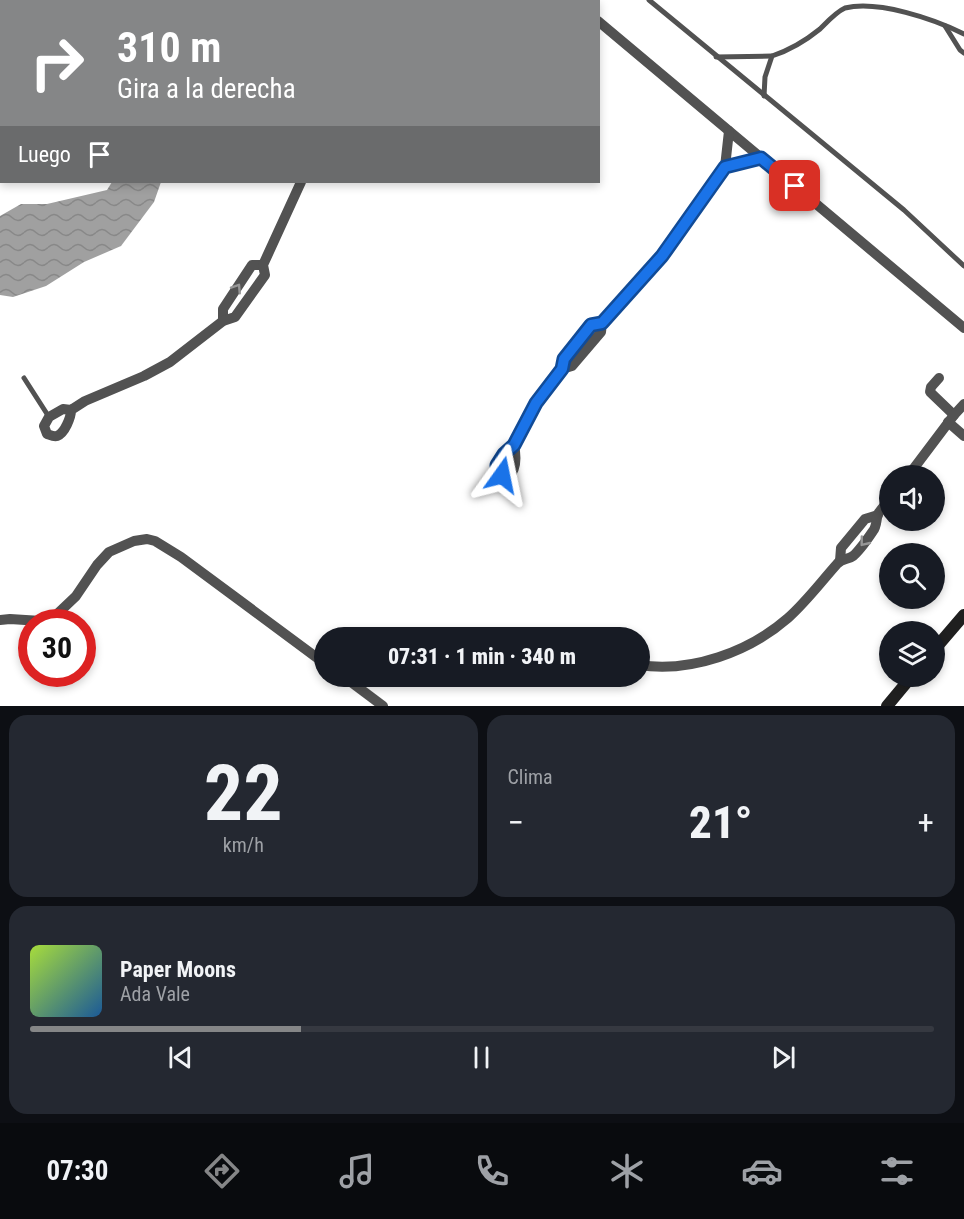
<!DOCTYPE html>
<html lang="es">
<head>
<meta charset="utf-8">
<style>
  :root { --surface:#171b24; --page:#242831; --text:#f1f3f6; --muted:#9ea1a6; --line:#363941; --accent:#858687 }
  body { margin:0; font-family:"Roboto Condensed",sans-serif; background:var(--page); color:var(--text); height:100vh; display:flex; flex-direction:column; font-size:22px; white-space:nowrap }
  * { box-sizing:border-box; margin:0 }
  p { font-size:20px; color:var(--muted) }
  .icon { flex:none; width:33px; height:33px; fill:none; stroke:currentColor; stroke-width:2; stroke-linecap:round; stroke-linejoin:round }
  .map { position:relative; height:706px; overflow:hidden }
  .sheet { display:flex; flex-direction:column; gap:9px; padding:9px; background:#0d0f14; flex:1 }
  .sheet>* { flex:none }
  .guide { position:absolute; left:0px; top:0px; width:600px; height:183px; box-shadow:0 3px 9px #0003; background:#858687; color:#fff; overflow:hidden }
  .tools { position:absolute; left:879px; top:465px; display:grid; gap:12px }
  .tools a { display:grid; place-items:center; width:66px; height:66px; border-radius:50%; background:var(--surface); box-shadow:0 3px 9px #0003; font-size:30px }
  .speed { position:absolute; left:18px; top:609px; display:flex; gap:12px; font-size:30px; font-weight:700; text-align:center }
  .speed>* { display:grid; place-content:center; width:78px; height:78px; border-radius:50%; background:var(--surface); box-shadow:0 3px 9px #0003; line-height:1 }
  .speed .limit { border:9px solid #d22; background:#fff; color:#111 }
  .pin { position:absolute; display:grid; place-items:center; width:51px; height:51px; color:#fff; margin:-26px; border-radius:12px; box-shadow:0 3px 9px #0006 }
  .me { position:absolute; width:66px; margin:-33px; rotate:12deg; stroke-linejoin:round; filter:drop-shadow(0 0 4px #0008) }
  .turn { display:flex; align-items:center; gap:21px; height:126px; padding:0 18px; font-size:27px }
  .turn .icon { width:78px; height:78px; stroke-width:2.5 }
  .turn b { display:block; font-size:42px; line-height:51px }
  .then { display:flex; align-items:center; height:57px; padding:0 18px; background:#0003; gap:12px; font-size:22px }
  .big { font-size:45px; font-weight:800; line-height:1.1 }
  .sheet .card { flex:1; display:flex; flex-direction:column; justify-content:center; gap:9px; min-width:0; padding:0 21px; border-radius:18px; background:var(--page) }
  .sheet .dial { align-items:center; gap:0 }
  .dial b { font-size:78px; line-height:1 }
  .song { display:flex; align-items:center; gap:18px }
  .cover { width:72px; height:72px; border-radius:9px; background:linear-gradient(135deg,hsl(80 70% 55%),hsl(210 70% 35%)) }
  .played { height:6px; border-radius:3px; background:linear-gradient(90deg,var(--accent) 30%,var(--line) 30%) }
  .keys { display:flex; justify-content:space-around; direction:ltr }
  .heat { display:flex; justify-content:space-between; align-items:center; font-size:33px; direction:ltr }
  .sheet .tiles { flex:1; display:grid; gap:9px; grid-template-columns:1fr 1fr }
  .card:last-child { grid-column:span 2 }
  .trip { position:absolute; left:314px; top:627px; width:336px; height:60px; border-radius:30px; background:var(--surface); box-shadow:0 3px 9px #0003; font-weight:800; line-height:60px; text-align:center }
  .tabs { display:flex; height:96px; justify-content:space-around; align-items:center; background:#090b0e; color:var(--muted) }
  .tabs .icon { width:42px; height:42px }
  .tabs .active { color:var(--accent) }
  .tabs b { font-size:27px; color:var(--text) }
  .map>svg:first-child { display:block }
  .water { fill:url(#water-waves) }
  .lines { fill:none; stroke-linecap:round; stroke-linejoin:round }
  .path { stroke:#747474; stroke-width:1.5; stroke-dasharray:1.5 3; stroke-linecap:butt }
  .lane { stroke:#525252; stroke-width:5 }
  .street { stroke:#525252; stroke-width:10 }
  .secondary { stroke:#1f1f1f; stroke-width:12 }
  .oneway { stroke:#979797 }
  .route-casing { stroke:#114b97; stroke-width:15 }
  .route { stroke:#1a73e8; stroke-width:10 }
</style>
</head>
<body>
<div class="map">
<svg width="964" height="706" viewBox="0 0 964 706">
  <defs>
    <pattern id="water-waves" width="16" height="10" patternUnits="userSpaceOnUse" patternTransform="scale(1.5)"><rect width="16" height="10" fill="#a0a0a0"/><path d="M0 5q4-4 8 0t8 0" fill="none" stroke="#888"/></pattern>
  </defs>
  <rect width="100%" height="100%" fill="#fff"/>
  <path class="water" d="M112,182H161L154,202L121,246L84,262L46,286L13,297L0,295V216L21,204H47L107,190Z"/>
  <g class="lines">
    <path class="path" d="M0,39L2,40"/>
    <g class="lane">
      <path d="M649,0L904,210L964,266"/>
      <path d="M945,26L960,50L964,53"/>
      <path d="M716,57L772,56"/>
      <path d="M764,96L765,77L772,56C790,50 804,42 820,29C827,22 836,12 845,8C878,0 934,19 964,34"/>
      <path d="M24,378L49,417"/>
    </g>
    <g class="street">
      <path d="M574,0L575,2"/>
      <path d="M10,2L11,0"/>
      <path d="M429,2V0"/>
      <path d="M0,16L2,14"/>
      <path d="M598,21L964,328"/>
      <path d="M725,167L761,158"/>
      <path d="M223,321V309L252,265H263"/>
      <path d="M562,369L572,366L601,332L602,323L662,256L725,167L729,131"/>
      <path d="M939,378L931,387L930,392L954,415"/>
      <path d="M71,410C71,417 65,433 57,436C54,437 50,435 47,434L44,426L49,417L63,409L71,410L85,401L144,376L170,362L223,321L235,317L265,275L263,265L301,182"/>
      <path d="M948,422L964,436"/>
      <path d="M514,445C516,455 517,469 509,476L502,475L497,471V465L504,454L514,445L535,403L562,369L564,359L591,325L602,323"/>
      <path d="M908,476L954,415L964,404"/>
      <path d="M840,561L841,548L865,519L878,515"/>
      <path d="M0,620L10,619L41,621L56,615L76,596L97,565L109,552L134,541L147,539L155,541L181,557L324,663"/>
      <path d="M407,638C439,632 471,633 503,638"/>
      <path d="M535,638H539"/>
      <path d="M639,665C691,673 749,652 788,618C806,602 821,582 837,564C842,558 848,560 853,556C858,552 869,537 873,531C877,526 876,519 878,514C881,509 886,504 890,499"/>
      <path d="M343,676L383,706"/>
    </g>
    <g class="secondary">
      <path d="M934,650L964,615"/>
      <path d="M887,706L912,676"/>
    </g>
  </g>
  <defs><path id="oneway-chevron" d="M-2-3.5L2.5 0L-2 3.5" fill="none" stroke-width="1.6" stroke-linecap="round" stroke-linejoin="round" transform="scale(1.5)"/></defs>
  <g class="oneway">
    <use href="#oneway-chevron" transform="translate(237 288) rotate(-57)"/>
    <use href="#oneway-chevron" transform="translate(864 542) rotate(129)"/>
  </g>
  <g class="lines">
    <g class="route-casing">
      <path id="route" d="M502,475L497,471V465L504,454L514,445L536,403L562,369L564,359L591,325L602,323L662,256L725,167L761,158L795,186"/>
    </g>
    <use href="#route" class="route"/>
  </g>
</svg>
<div class="tools">
<a><svg class="icon" aria-label="sound" viewBox="0 0 24 24"><path d="M4 9h4l5-4v14l-5-4H4zM17 9q2 3 0 6"/></svg></a>
<a><svg class="icon" aria-label="search" viewBox="0 0 24 24"><circle cx="10" cy="10" r="6"/><path d="M15 15l6 6"/></svg></a>
<a><svg class="icon" aria-label="layers" viewBox="0 0 24 24"><path d="M12 4l9 5-9 5-9-5zM3 14l9 5 9-5"/></svg></a>
</div>
<div class="speed"><div class="limit">30</div></div>
<div class="pin" style="left:795px;top:186px;background:#d93025"><svg class="icon" aria-label="arrive" viewBox="0 0 24 24"><path d="M6 21V4h12l-3 4 3 4H6"/></svg></div>
<svg class="me" style="left:502px;top:475px" viewBox="-20 -20 40 40"><path d="M0-17L14 15 0 8-14 15z" fill="#1a73e8" stroke="#fff" stroke-width="4"/></svg>
<div class="trip">07:31 · 1 min · 340 m</div>
<div class="guide">
<div class="turn"><svg class="icon" aria-label="right" viewBox="0 0 24 24"><path d="M7 20v-9h11M14 6l5 5-5 5"/></svg><div><b>310 m</b>Gira a la derecha</div></div>
<div class="then">Luego<svg class="icon" aria-label="arrive" viewBox="0 0 24 24"><path d="M6 21V4h12l-3 4 3 4H6"/></svg></div>
</div>
</div>
<section class="sheet">
<div class="tiles">
<div class="card dial"><b>22</b><p>km/h</p></div>
<div class="card"><p>Clima</p>
<div class="heat"><a>−</a><b class="big">21°</b><a>+</a></div>
</div>
<div class="card">
<div class="song"><i class="cover"></i><div><b>Paper Moons</b><p>Ada Vale</p></div></div>
<div class="played"></div>
<div class="keys"><svg class="icon" aria-label="previous" viewBox="0 0 24 24"><path d="M18 5L8 12l10 7zM5 5v14"/></svg><svg class="icon" aria-label="pause" viewBox="0 0 24 24"><path d="M8 5v14M16 5v14"/></svg><svg class="icon" aria-label="next" viewBox="0 0 24 24"><path d="M6 5l10 7-10 7zM19 5v14"/></svg></div>
</div>
</div>
</section>
<nav class="tabs">
<b>07:30</b>
<svg class="icon active" aria-label="directions" viewBox="0 0 24 24"><path d="M12 3l9 9-9 9-9-9zM9 14v-3h6M13 9l2 2-2 2"/></svg>
<svg class="icon" aria-label="music" viewBox="0 0 24 24"><path d="M9 18V5l10-2v13"/><circle cx="6" cy="18" r="3"/><circle cx="16" cy="16" r="3"/></svg>
<svg class="icon" aria-label="phone" viewBox="0 0 24 24"><path d="M5 4h4l2 5-3 2q2 4 5 5l2-3 5 2v4C11 20 4 13 5 4z"/></svg>
<svg class="icon" aria-label="climate" viewBox="0 0 24 24"><path d="M12 3v18M4 7l16 10M4 17L20 7"/></svg>
<svg class="icon" aria-label="car" viewBox="0 0 24 24"><path d="M5 17H2v-5l4-1 3-4h7l3 4 3 1v5h-3M9 17h6M6 11h13"/><circle cx="7" cy="17" r="2"/><circle cx="17" cy="17" r="2"/></svg>
<svg class="icon" aria-label="filters" viewBox="0 0 24 24"><path d="M4 7h16M4 17h16"/><circle cx="9" cy="7" r="2"/><circle cx="15" cy="17" r="2"/></svg>
</nav>
</body>
</html>
